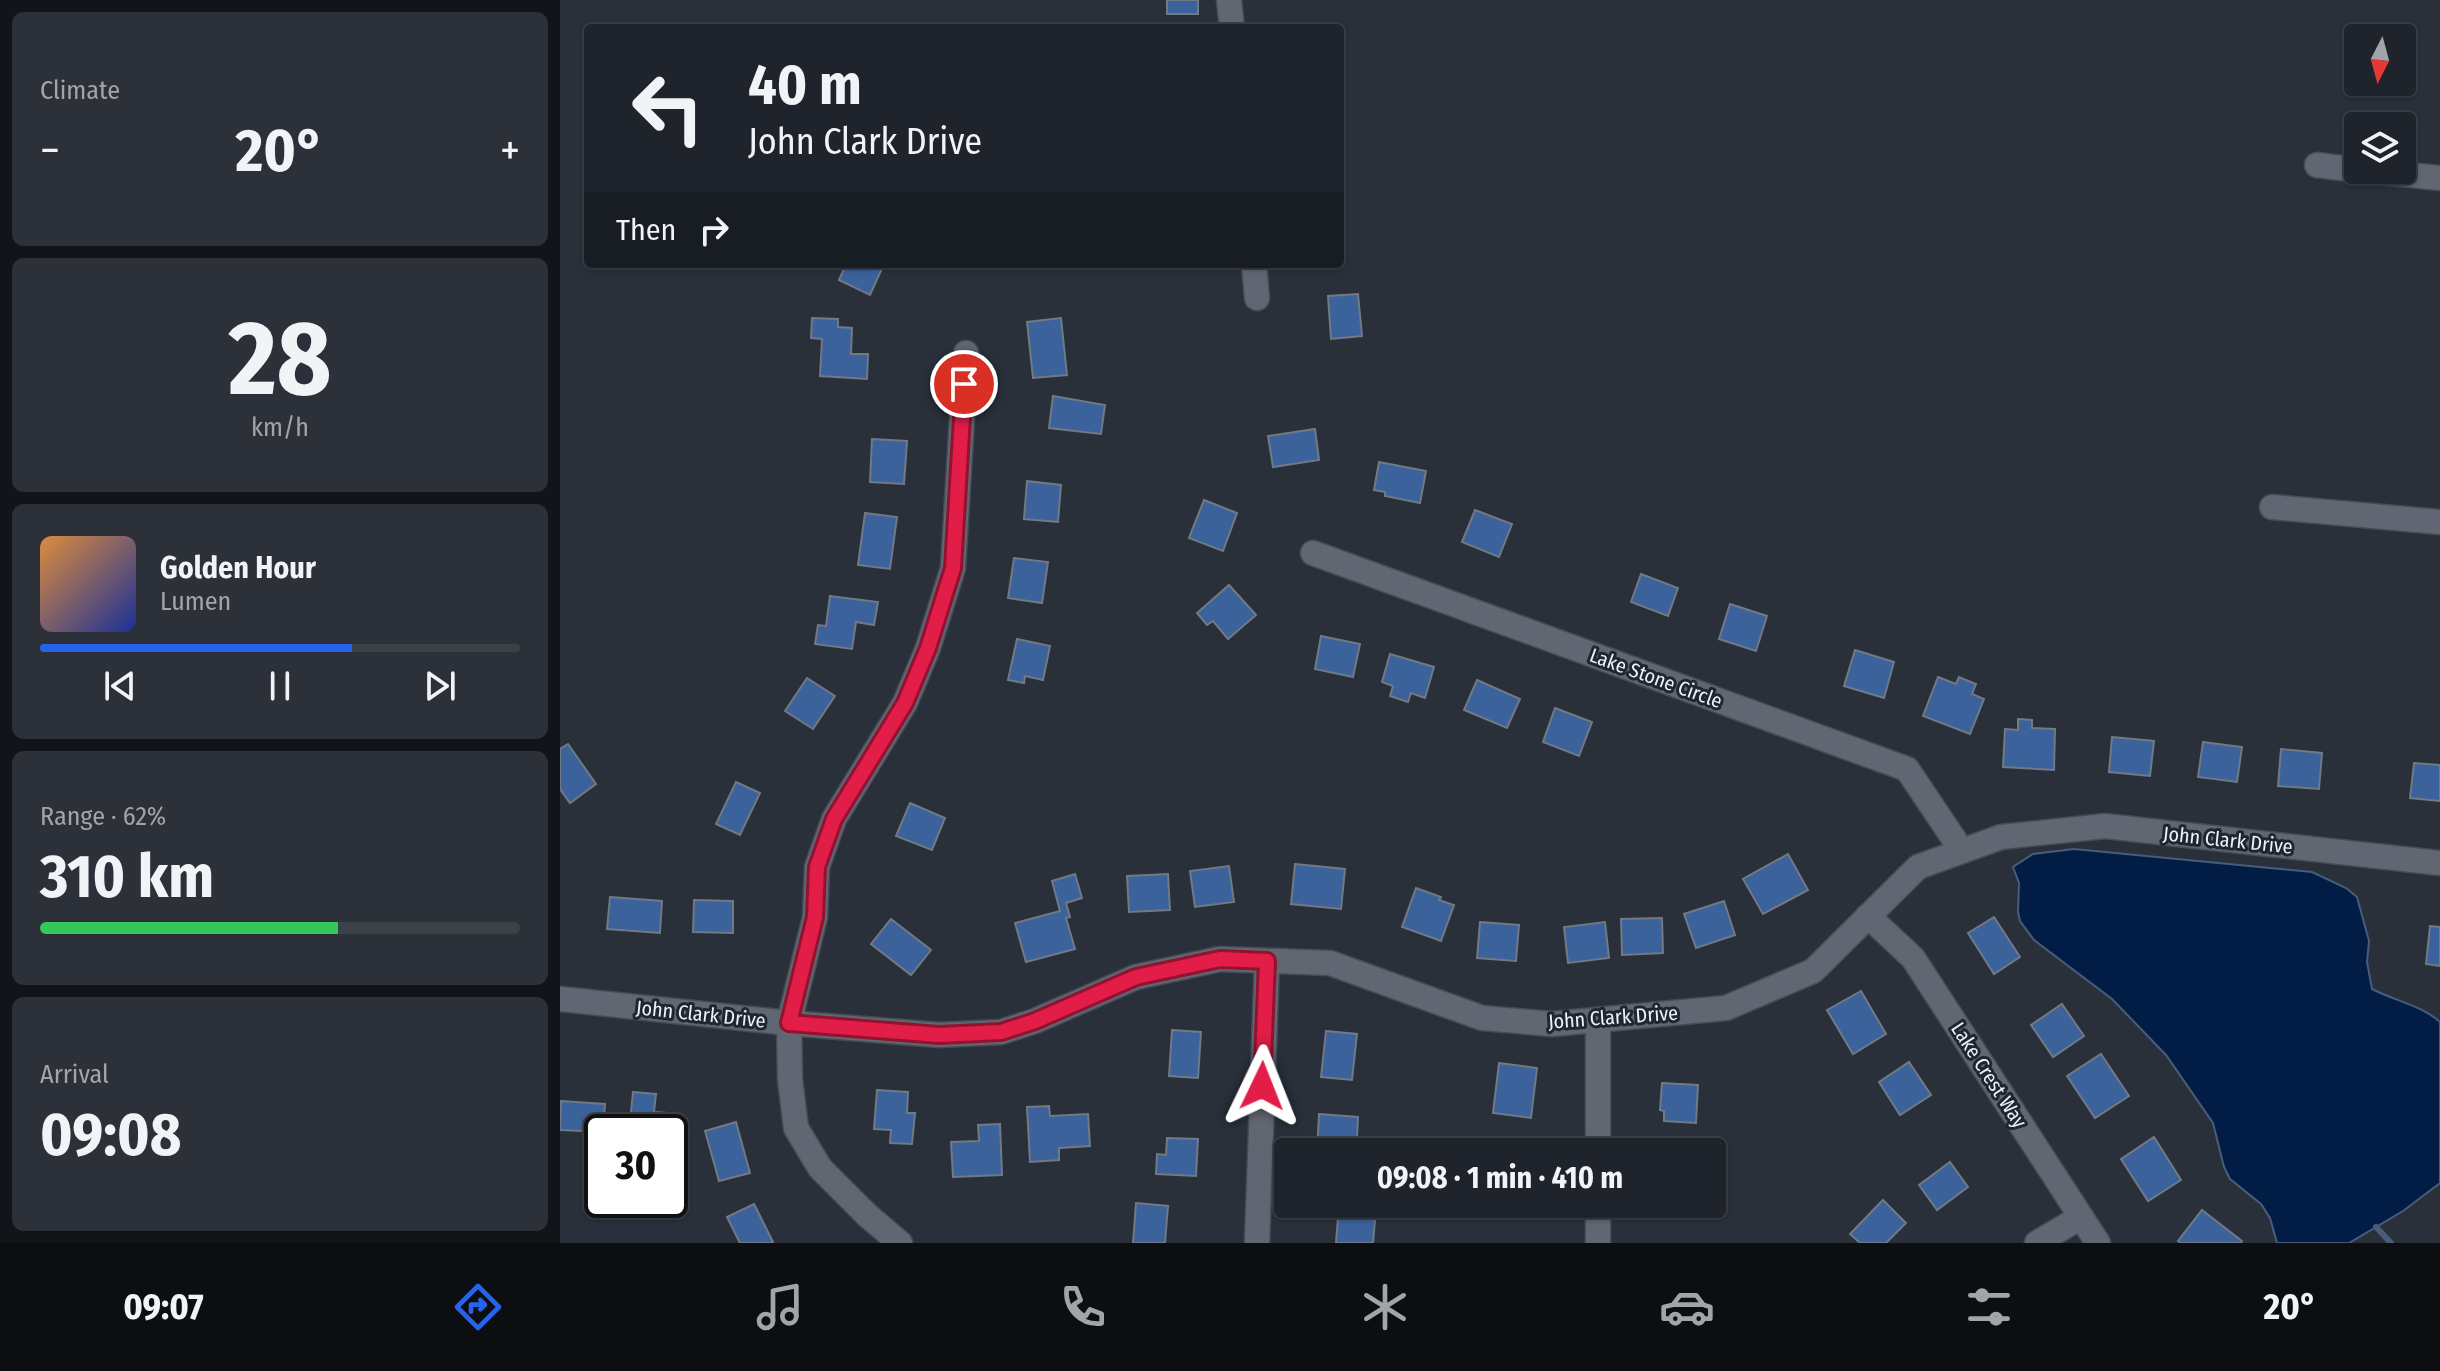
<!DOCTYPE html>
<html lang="en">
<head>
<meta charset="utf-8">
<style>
  :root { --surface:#1f242c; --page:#2c3038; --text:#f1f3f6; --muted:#a1a4a9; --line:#3c4148; --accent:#2563eb }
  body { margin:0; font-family:"Fira Sans Condensed",sans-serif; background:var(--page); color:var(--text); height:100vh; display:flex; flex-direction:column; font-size:30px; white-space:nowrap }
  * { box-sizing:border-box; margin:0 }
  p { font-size:26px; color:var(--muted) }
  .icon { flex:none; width:44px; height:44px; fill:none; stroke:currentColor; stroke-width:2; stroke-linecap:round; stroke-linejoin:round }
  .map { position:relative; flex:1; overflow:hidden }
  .drawer { display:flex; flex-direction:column; gap:12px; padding:12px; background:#111418; width:560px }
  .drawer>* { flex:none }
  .banner { position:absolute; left:24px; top:24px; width:760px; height:244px; border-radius:8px; box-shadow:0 2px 6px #0004,0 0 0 2px var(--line); background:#1f242c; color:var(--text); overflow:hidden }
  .needle { width:52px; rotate:186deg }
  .buttons { position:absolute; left:1784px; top:24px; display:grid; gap:16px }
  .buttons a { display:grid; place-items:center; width:72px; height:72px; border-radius:8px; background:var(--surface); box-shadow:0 2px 6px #0004,0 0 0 2px var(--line); font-size:40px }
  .speed { position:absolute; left:24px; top:1114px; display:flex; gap:16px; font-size:40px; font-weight:700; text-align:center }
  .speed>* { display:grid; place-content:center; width:104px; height:104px; border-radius:50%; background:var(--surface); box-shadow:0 2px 6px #0004,0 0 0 2px var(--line); line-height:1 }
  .speed .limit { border:4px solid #111; border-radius:12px; background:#fff; color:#111 }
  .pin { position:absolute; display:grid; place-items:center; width:68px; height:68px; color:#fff; margin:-34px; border:4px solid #fff; border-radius:50%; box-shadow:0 2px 8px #0007 }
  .me { position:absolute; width:88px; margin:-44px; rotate:2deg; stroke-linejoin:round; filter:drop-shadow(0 0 6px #0008) }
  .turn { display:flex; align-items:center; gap:28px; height:168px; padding:0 32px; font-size:36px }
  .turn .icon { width:104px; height:104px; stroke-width:2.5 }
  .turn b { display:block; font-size:56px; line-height:68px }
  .then { display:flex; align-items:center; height:76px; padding:0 32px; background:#0003; gap:16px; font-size:30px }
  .big { font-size:60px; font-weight:700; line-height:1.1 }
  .drawer .tile { flex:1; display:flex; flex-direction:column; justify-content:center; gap:12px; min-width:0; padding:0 28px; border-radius:12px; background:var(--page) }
  .drawer .dial { align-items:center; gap:0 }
  .dial b { font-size:104px; line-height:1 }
  .song { display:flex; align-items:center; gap:24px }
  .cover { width:96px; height:96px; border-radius:12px; background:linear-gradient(135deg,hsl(30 70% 55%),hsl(230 70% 35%)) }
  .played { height:8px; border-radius:4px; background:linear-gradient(90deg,var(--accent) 65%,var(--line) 65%) }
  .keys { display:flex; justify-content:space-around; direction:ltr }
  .heat { display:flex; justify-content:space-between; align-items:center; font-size:44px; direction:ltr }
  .charge { height:12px; border-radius:6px; background:linear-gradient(90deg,#34c759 62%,var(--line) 0) }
  .trip { position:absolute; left:714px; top:1138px; width:452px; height:80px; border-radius:8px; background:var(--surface); box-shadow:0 2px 6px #0004,0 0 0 2px var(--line); font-weight:700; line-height:80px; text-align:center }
  .menu { display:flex; height:128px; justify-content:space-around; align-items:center; background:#0c0e12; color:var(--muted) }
  .menu .icon { width:56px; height:56px }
  .menu .on { color:var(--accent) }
  .menu b { font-size:36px; color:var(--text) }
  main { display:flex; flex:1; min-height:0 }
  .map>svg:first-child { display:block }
  .water { fill:#021d45; stroke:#485d7b; stroke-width:2 }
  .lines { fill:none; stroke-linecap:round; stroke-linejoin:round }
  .stream { stroke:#485d7b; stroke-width:6 }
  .building { fill:#3b629b; stroke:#717985; stroke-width:2 }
  .street-casing { stroke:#464c55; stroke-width:27 }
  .street { stroke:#606773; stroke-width:24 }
  .route-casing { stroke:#92132f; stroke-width:20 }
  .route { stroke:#e11d48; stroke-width:14 }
  .labels { text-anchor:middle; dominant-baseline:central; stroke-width:6; stroke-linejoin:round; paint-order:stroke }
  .street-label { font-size:20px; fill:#edf1f8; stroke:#1f2630 }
</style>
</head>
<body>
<main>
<section class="drawer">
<div class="tile"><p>Climate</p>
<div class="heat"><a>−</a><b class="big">20°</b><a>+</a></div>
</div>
<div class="tile dial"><b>28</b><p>km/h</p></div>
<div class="tile">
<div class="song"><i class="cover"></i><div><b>Golden Hour</b><p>Lumen</p></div></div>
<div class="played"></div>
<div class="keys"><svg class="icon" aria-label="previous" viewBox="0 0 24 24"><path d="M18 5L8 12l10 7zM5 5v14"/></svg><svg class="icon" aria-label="pause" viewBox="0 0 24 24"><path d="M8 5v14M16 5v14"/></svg><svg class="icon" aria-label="next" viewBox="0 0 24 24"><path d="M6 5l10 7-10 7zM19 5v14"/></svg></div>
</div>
<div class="tile"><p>Range · 62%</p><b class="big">310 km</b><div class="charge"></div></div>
<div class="tile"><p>Arrival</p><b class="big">09:08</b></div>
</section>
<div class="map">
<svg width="1880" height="1243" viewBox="0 0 1880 1243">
  <rect width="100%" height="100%" fill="#29303a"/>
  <path class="water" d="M1514,849L1752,872L1786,888L1797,897L1809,941L1807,962L1812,989C1835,1001 1861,1005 1880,1022V1183L1843,1211L1789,1243H1717L1710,1218L1701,1204L1670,1179L1664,1167L1653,1123L1606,1055L1552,999L1474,940L1460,921L1458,912L1459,883L1453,867L1473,854Z"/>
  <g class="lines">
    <path class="stream" d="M1816,1227L1831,1243"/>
  </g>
  <g class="building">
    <rect x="607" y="0" width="31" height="14"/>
    <path d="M286,264H324L310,295L279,280Z"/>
    <path d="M798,294L802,336L771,339L768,296Z"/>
    <path d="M252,318L278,319V327L292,328L291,354H308L307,379L260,376L262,339L251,338Z"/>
    <path d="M501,318L507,375L473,378L467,322Z"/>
    <path d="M493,396L545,405L541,434L489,428Z"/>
    <path d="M755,429L759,460L713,467L708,436Z"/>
    <path d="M312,439L347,441L344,484L310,482Z"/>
    <path d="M819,462L866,471L860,503L825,496V492L814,490Z"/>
    <path d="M467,481L501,485L498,522L464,519Z"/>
    <path d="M644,500L677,513L663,551L629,538Z"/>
    <path d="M915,510L952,524L939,557L902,542Z"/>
    <path d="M305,513L337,517L330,569L298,565Z"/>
    <path d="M454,558L488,562L482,603L448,598Z"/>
    <path d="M1081,574L1118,588L1108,616L1071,602Z"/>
    <path d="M669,585L696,615L668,639L653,621L647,625L637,613Z"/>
    <path d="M270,596L318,602L314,625L296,622L292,649L255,644L258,625L266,626Z"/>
    <path d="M1170,604L1207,616L1196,651L1159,639Z"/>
    <path d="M761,636L800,644L793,677L755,669Z"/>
    <path d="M457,639L490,646L483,680L465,676L464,683L448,680Z"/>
    <path d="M1295,650L1334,662L1324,698L1284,686Z"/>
    <path d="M830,654L874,667L865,698L851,693L848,702L830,696L833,686L822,682Z"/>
    <path d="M1378,677L1396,684L1399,677L1416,684L1412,694L1424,699L1410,734L1363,716Z"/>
    <path d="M247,678L275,696L253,729L225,711Z"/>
    <path d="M917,680L960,699L947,728L904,710Z"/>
    <path d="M995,708L1032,722L1019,756L983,742Z"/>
    <path d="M1458,719L1472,720V728L1495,729L1494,770L1443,767L1445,729L1458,730Z"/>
    <path d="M1552,737L1594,741L1590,776L1549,772Z"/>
    <path d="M1643,742L1682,747L1677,782L1638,777Z"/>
    <path d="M8,744L36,784L10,803L0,789V749Z"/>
    <path d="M1721,749L1762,753L1759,789L1718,786Z"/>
    <path d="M1854,763L1880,765V801L1850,798Z"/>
    <path d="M176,782L200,793L180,835L156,824Z"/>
    <path d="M350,803L385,818L372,850L336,836Z"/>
    <path d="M1228,854L1248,890L1203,914L1183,879Z"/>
    <path d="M735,864L785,869L781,909L731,904Z"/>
    <path d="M669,866L674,902L635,907L630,871Z"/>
    <path d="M515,874L522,898L506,903L510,917L506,918L515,949L466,962L455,923L500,911L492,881Z"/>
    <path d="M608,874L610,910L569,912L567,876Z"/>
    <path d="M856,888L881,897L879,900L894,905L881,941L842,927Z"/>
    <path d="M50,897L102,901L100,933L47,929Z"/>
    <path d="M134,900L173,901V933L133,932Z"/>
    <path d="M1164,901L1175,935L1136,948L1124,914Z"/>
    <path d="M1434,917L1460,957L1434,974L1408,933Z"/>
    <path d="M1102,918L1103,953L1062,955L1061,919Z"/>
    <path d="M331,919L371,950L351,975L311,944Z"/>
    <path d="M920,922L959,925L956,961L917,958Z"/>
    <path d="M1045,922L1049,958L1008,963L1004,927Z"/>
    <path d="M1870,926L1880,927V966L1866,964Z"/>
    <path d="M1301,991L1326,1034L1293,1054L1267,1010Z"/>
    <path d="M1502,1004L1524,1036L1493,1057L1471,1025Z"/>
    <path d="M612,1030L641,1032L638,1078L609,1076Z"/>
    <path d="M766,1031L797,1034L792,1080L761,1077Z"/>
    <path d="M1541,1054L1569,1096L1535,1118L1507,1076Z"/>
    <path d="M1349,1062L1371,1095L1340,1115L1319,1082Z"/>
    <path d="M939,1063L977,1068L971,1118L933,1113Z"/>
    <path d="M1102,1083L1138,1085L1136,1123L1104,1121V1111L1100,1110Z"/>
    <path d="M317,1090L348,1092L347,1113H355L352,1144L330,1143L331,1130L314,1129Z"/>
    <path d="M73,1092L96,1094L94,1112L120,1114L117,1152L110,1151V1132H69Z"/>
    <path d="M1,1101L45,1104L43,1132L0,1130Z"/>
    <path d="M489,1106L490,1116L528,1114L530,1146L499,1148V1160L470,1162L467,1107Z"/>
    <path d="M759,1114L798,1117L797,1139L807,1140L806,1152H757Z"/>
    <path d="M176,1122L190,1173L159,1181L145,1131Z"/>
    <path d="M440,1124L442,1175L393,1177L391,1142L419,1141L418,1125Z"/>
    <path d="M1594,1137L1621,1180L1588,1201L1561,1159Z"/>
    <path d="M607,1138L638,1139L636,1176L596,1174L597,1154L606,1155Z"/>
    <path d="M1390,1162L1408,1187L1377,1210L1359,1185Z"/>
    <path d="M1323,1200L1346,1223L1326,1243H1300L1290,1234Z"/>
    <path d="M576,1203L608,1206L605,1243H573Z"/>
    <path d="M194,1204L213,1242L211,1243H180L167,1217Z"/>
    <path d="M1103,1204H1133V1211L1103,1209Z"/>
    <path d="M779,1205L816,1208L813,1243H776Z"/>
    <path d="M1642,1210L1682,1241L1681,1243H1621L1618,1241Z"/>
  </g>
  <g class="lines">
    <g class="street-casing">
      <g id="street">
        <path d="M669,0L672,28"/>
        <path d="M1757,165L1798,170"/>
        <path d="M1801,170L1880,178"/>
        <path d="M694,264L697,298"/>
        <path d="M1712,507L1880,522"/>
        <path d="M753,553L1347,769L1402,851"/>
        <path d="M1308,916L1353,958L1538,1243"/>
        <path d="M0,999L229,1023L379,1035L441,1032L475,1021L576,977L660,959L770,963L922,1018L992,1024L1166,1008L1253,971L1358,867L1441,837L1545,826L1880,863"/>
        <path d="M1038,1020V1152"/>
        <path d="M1038,1204V1243"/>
        <path d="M340,1243L307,1215L260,1168L236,1128L230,1079L229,1023L255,917L257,867L274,819L345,703L368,648L393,568L406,353"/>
        <path d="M697,1243L707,961"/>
        <path d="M1477,1243L1521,1217"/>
      </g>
    </g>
    <use href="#street" class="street"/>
  </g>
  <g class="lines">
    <g class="route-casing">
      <path id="route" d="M404,384L393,568L368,648L345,703L274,819L257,867L255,917L229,1023L379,1035L441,1032L475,1021L576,977L660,959L707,961L702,1086"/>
    </g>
    <use href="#route" class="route"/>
  </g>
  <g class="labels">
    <g class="street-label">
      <text transform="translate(1096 678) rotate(20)">Lake Stone Circle</text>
      <text transform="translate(1668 840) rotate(6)">John Clark Drive</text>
      <text transform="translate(141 1014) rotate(6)">John Clark Drive</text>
      <text transform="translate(1053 1017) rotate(-4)">John Clark Drive</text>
      <text transform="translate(1429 1075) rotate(57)">Lake Crest Way</text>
    </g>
  </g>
</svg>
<div class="buttons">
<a><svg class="needle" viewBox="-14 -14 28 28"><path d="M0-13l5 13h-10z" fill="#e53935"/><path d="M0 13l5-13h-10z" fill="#a1a4a9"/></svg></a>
<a><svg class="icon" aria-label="layers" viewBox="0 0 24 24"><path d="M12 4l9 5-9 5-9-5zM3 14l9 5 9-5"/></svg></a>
</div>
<div class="speed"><div class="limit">30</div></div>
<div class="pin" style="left:404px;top:384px;background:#d93025"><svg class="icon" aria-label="arrive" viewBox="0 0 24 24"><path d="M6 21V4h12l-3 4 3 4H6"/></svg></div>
<svg class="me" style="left:702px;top:1086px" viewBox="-20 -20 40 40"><path d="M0-17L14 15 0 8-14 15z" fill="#e11d48" stroke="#fff" stroke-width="4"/></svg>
<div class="trip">09:08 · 1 min · 410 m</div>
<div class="banner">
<div class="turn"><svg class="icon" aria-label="left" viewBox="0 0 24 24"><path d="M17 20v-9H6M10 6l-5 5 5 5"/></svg><div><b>40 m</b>John Clark Drive</div></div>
<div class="then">Then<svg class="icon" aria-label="right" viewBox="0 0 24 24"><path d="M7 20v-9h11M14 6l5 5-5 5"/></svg></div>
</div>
</div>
</main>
<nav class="menu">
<b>09:07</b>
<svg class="icon on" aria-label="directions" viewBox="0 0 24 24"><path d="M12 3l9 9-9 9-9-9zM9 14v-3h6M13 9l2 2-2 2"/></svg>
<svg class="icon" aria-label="music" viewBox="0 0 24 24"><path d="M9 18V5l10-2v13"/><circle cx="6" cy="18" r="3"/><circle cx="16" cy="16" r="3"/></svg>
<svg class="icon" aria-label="phone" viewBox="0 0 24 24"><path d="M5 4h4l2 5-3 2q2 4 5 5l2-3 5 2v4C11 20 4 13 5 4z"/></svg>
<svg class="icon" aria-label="climate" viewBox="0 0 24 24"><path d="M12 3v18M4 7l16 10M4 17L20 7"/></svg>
<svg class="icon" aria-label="car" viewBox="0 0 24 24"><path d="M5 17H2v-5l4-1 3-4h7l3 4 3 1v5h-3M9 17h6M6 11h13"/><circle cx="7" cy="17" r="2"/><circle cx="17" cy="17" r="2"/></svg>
<svg class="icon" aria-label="filters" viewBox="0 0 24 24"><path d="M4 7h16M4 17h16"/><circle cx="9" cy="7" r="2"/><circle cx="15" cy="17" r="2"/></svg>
<b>20°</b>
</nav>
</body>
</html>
